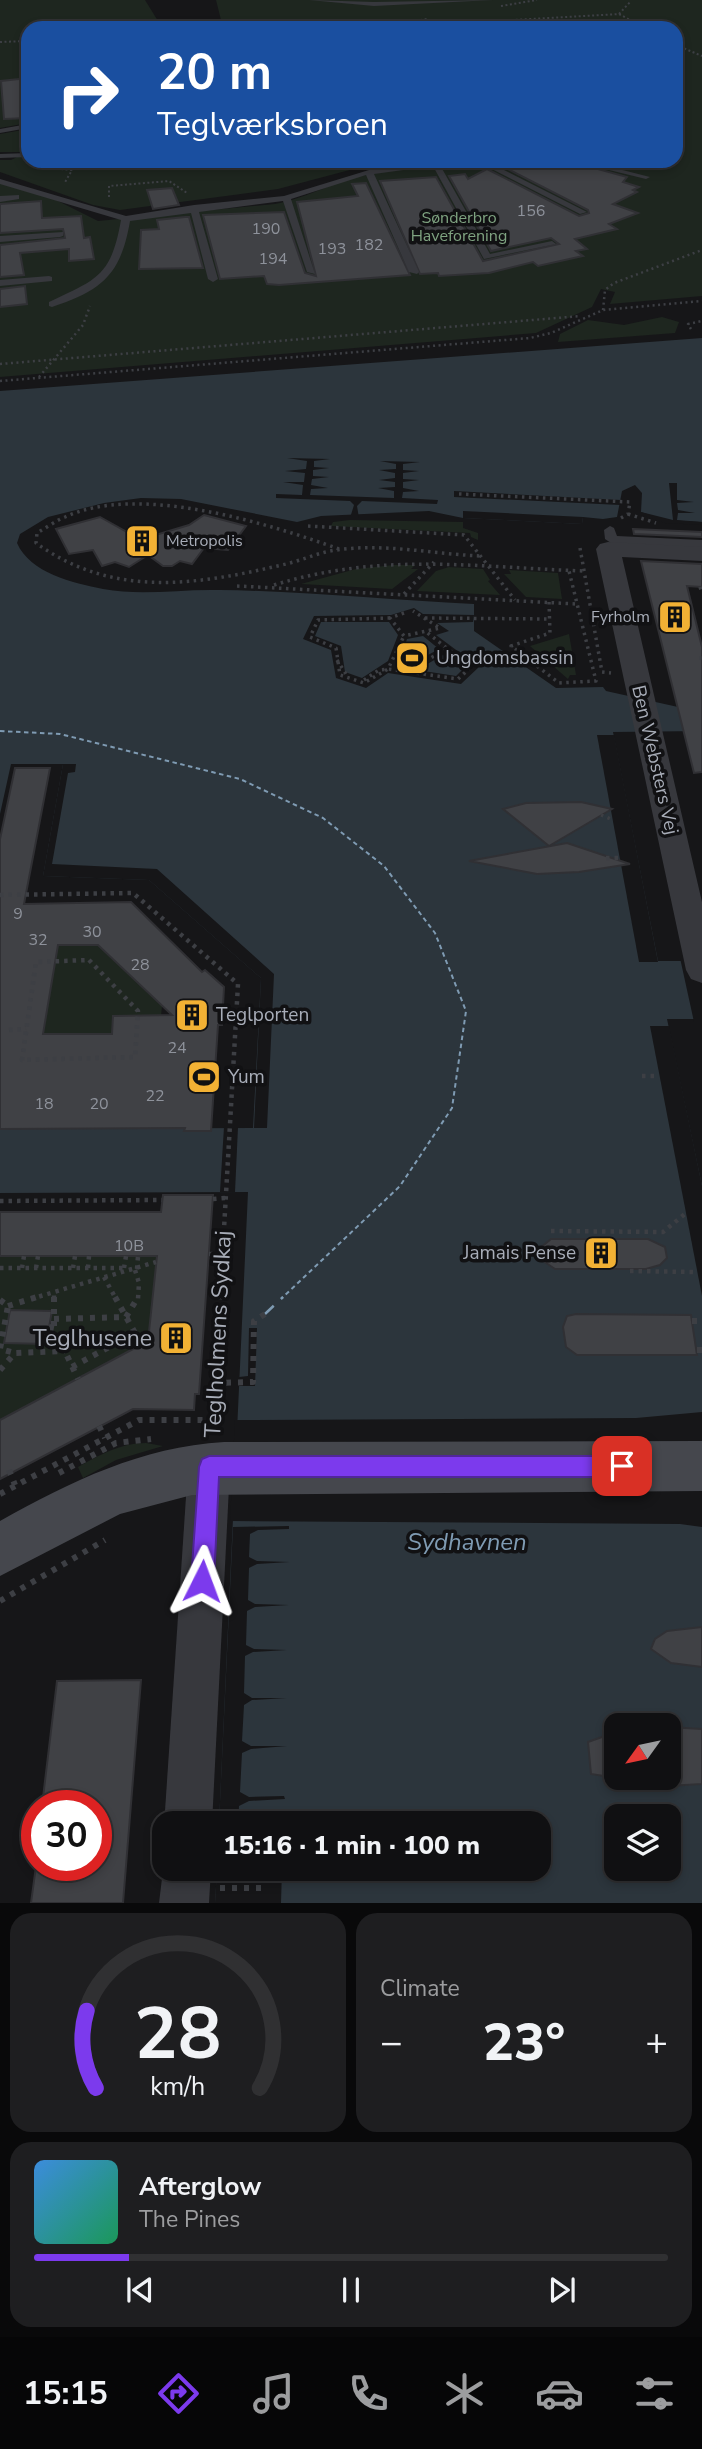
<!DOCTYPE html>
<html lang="en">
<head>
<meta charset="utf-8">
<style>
  :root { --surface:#101012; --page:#1e1e20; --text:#f1f3f6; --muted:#9c9d9f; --line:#303032; --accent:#7c3aed }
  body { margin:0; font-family:"Nunito Sans",sans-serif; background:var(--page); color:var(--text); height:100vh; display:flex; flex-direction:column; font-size:26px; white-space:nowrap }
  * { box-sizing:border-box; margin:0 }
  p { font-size:23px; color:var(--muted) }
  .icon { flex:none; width:38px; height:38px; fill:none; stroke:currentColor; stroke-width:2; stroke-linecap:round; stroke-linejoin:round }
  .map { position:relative; height:1903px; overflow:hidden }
  .panel { display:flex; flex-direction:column; gap:10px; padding:10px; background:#09090a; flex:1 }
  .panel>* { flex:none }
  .banner { position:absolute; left:21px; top:21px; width:662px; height:147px; border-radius:21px; box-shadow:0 4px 10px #0003,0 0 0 2px var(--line); background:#1a4fa0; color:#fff; overflow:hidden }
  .needle { width:46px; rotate:237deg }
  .tools { position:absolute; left:604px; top:1713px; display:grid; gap:14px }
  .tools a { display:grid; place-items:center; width:77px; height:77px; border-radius:14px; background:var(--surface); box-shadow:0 4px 10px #0003,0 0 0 2px var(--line); font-size:35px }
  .speed { position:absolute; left:21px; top:1790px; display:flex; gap:14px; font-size:35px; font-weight:700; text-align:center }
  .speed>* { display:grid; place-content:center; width:91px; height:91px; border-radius:50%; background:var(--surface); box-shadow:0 4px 10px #0003,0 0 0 2px var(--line); line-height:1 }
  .speed .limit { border:10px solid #d22; background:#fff; color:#111 }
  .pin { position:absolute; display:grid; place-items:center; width:60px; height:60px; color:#fff; margin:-30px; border-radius:14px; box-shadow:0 4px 10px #0006 }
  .me { position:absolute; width:77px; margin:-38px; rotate:3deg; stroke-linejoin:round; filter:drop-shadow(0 0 5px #0008) }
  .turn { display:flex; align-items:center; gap:24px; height:147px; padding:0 21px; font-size:32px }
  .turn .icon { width:91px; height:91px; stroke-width:2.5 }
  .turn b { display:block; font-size:49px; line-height:60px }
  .big { font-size:52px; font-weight:800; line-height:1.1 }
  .panel .card { flex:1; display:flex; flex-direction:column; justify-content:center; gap:10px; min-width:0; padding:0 24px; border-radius:21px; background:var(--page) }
  .panel .dial { align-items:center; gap:0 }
  .dial svg { height:182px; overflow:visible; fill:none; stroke:var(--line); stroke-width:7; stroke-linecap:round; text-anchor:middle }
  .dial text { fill:var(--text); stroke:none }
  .song { display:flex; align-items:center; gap:21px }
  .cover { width:84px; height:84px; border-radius:10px; background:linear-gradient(135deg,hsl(210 70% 55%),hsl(150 70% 35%)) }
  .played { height:7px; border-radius:4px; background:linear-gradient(90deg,var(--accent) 15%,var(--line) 15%) }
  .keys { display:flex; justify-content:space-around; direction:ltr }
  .heat { display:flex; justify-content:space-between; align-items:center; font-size:38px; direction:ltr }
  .panel .tiles { flex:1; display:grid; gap:10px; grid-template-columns:1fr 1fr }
  .card:last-child { grid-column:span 2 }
  .trip { position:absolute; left:152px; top:1811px; width:399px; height:70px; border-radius:21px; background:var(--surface); box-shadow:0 4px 10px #0003,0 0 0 2px var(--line); font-weight:800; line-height:70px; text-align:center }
  .menu { display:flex; height:112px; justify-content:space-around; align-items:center; background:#060607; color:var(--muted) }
  .menu .icon { width:49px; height:49px }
  .menu .active { color:var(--accent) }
  .menu b { font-size:32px; color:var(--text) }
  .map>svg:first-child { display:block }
  .green { fill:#1e261f }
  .water { fill:#2c353c; fill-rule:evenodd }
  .pier { fill:#161618; fill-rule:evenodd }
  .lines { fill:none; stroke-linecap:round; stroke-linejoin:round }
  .ferry-far1 { stroke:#7f9bb3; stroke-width:2; stroke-dasharray:4.5 3.5; stroke-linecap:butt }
  .ferry { stroke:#7f9bb3; stroke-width:2.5; stroke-dasharray:12 10; stroke-linecap:butt }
  .building { fill:#404145; stroke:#303034; stroke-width:2; fill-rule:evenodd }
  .path-far4 { stroke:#3d3f44; stroke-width:2; stroke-dasharray:2 2.5; stroke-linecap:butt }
  .path-far3 { stroke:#3d3f44; stroke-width:2.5; stroke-dasharray:2 3.5; stroke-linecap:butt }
  .path-far2 { stroke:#3d3f44; stroke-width:3.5; stroke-dasharray:2.5 4.5; stroke-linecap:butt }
  .path-far1 { stroke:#3d3f44; stroke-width:4.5; stroke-dasharray:3.5 5; stroke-linecap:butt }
  .path { stroke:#3d3f44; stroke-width:6; stroke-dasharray:5 7; stroke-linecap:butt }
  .lane { fill:#37383d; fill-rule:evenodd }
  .street { fill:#37383d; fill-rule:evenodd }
  .secondary { fill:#45474d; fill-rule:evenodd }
  .route { fill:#7c3aed; stroke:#51269a; stroke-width:2 }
  .labels { text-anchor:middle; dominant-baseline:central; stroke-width:7; stroke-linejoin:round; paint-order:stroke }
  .number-label { font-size:16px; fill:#8e929b }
  .far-park-label { font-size:16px; fill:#7fa381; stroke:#111113 }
  .far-poi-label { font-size:16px; fill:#a8adb8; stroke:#111113; text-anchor:start }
  .poi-label { font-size:19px; fill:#a8adb8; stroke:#111113; text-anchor:start }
  .street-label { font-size:19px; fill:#a8adb8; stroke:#111113 }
  .near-street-label { font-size:23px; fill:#a8adb8; stroke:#111113 }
  .near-poi-label { font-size:23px; fill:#a8adb8; stroke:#111113; text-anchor:end }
  .near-water-label { font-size:24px; font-style:italic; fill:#7f9bb3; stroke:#111113 }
</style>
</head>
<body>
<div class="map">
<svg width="702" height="1903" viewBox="0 0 702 1903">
  <rect width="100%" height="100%" fill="#161618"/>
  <g class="green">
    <path d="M0,0H145L158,21L221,20L216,0H702V296L610,304L615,292L601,289L592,307L536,333L0,377V183L46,195L98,221L275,204C308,198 338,179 371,174C472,157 574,161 676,161V28H28V123L0,128Z"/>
    <path d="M28,129V161H408L361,167L278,189L120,210L93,205L0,172V160H11L27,152H0V134Z"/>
    <path d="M662,317L679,322L675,333L558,342L560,334L588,320L624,325Z"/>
    <path d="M350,520L463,522V528L478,533V540L471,537L470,533L331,526L333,522Z"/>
    <path d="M394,565H415L411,569H418L392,589L301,584L356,569Z"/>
    <path d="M449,567L483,569L490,580L488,581L500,595L417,591L436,571Z"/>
    <path d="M509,570L558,573L562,599L526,597L504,574H511Z"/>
    <path d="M569,634L576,675H570L568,679L530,646Z"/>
    <path d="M25,945H98L162,1006L155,1078L0,1075Z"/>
    <path d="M0,1256H157L148,1341L0,1420Z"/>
    <path d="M146,1443L163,1446L116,1460L83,1478L78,1467C100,1455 120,1443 146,1443Z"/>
  </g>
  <path class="water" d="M702,338V522L665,520L641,512L642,493L635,485L622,491L617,517L603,519L583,517L582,524L463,518L429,511L321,516L297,522L181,499L141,498L104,503L48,517L20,534L17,543C30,573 73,583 103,589C142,596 180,589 219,590C304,591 389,600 474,604V631L556,688L603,687L606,691L678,707L702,731L613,732L658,961H702V1019H667L702,1186V1903H215L217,1869H539V1824L219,1823L248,1192L0,1193V1129L253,1128L261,978L149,880L43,876L63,764H11L0,814V391ZM616,1726H668V1778H616ZM616,1816H668V1869H616Z"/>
  <g class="pier">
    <path d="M287,458L330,459L314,461V467L329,468L313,470V476L329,477L312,479L311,485L328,488L311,489L310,495L394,498V491L378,488L395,487V482L379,480L395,478V473L379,470L396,469V464L380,461L420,462L403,464V470L419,471L403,473V479L419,480L403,482V488L419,491L403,492L402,498L438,500L437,504L362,501L357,506L359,518H350L354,505L350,501L276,498V494L302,495L303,485L283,482H304L305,473L285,471L306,469L307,461Z"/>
    <path d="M669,483H677V500L694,502L677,503L678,510L695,513H678L677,520L702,522V525L665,523L641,515V512L673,520Z"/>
    <path d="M454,491L621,500L620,505L454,497Z"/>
    <path d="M463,511L583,517L582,524L463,518Z"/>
    <path d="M414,608L423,614L474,615L473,622L437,623L449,631L436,635L479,667L461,684L388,673L366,688L336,678L331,650L303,639L314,616L391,615ZM321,622H389L398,635L388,661L362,678L345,672L341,646L315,636ZM423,636L439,649L404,668L398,667L407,639ZM443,655L463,669L456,676L417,670Z"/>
    <path d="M597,735H614L658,962H639Z"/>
    <path d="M63,764H76L75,772L68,773L52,864L157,869L274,974L267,1128H254L261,978L149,880L43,876Z"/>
    <path d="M680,958H702V1022H694Z"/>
    <path d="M650,1026H669L702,1186V1296Z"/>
    <path d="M224,1127H238L235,1192H220Z"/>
    <path d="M249,1328H257L255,1386H239V1377L248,1376Z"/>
    <path d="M702,1412V1527L680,1524L230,1521L235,1420L636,1418Z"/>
    <path d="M289,1526V1529L258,1530L250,1534L249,1557L257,1561L290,1562L257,1564L249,1568L248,1600L255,1604L289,1605L255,1607L247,1611L246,1645L254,1649L287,1650L253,1652L245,1656L244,1693L252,1698H287L252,1700L244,1705L242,1741L251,1746H287L251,1749L242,1753L240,1792L249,1797L284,1796L285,1799L249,1801L239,1806L238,1823H219L233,1527Z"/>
    <path d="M217,1869H282L281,1903H215Z"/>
  </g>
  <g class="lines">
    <path class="ferry-far1" d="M0,731L60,734L240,779L323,818L384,866L435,933L466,1011L452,1108L400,1186L281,1299"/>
    <path class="ferry" d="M265,1314L283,1297"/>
  </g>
  <g class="building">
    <path d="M28,78V118L4,119L1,81Z"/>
    <path d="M504,161H569L627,177L623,182L639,187L633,190L637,192L613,204L638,213L609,224L617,229L575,239L587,249L576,251L583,256L538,266L533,262L489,273L439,276L438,273L420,274L380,181L436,177L483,261L559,244L551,238L491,251L449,176L465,174L468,179L487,169L579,216L589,213L588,210L498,164Z"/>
    <path d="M366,183L410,275L279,285L267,284L264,276L220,279L203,215L284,212L305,273L316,276L297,202L358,196L352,184Z"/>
    <path d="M172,188L179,205L153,209L147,190Z"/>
    <path d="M41,201L42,218L81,216L84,238L90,237L94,259L69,261V249L20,253L24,275L0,277V245L65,238L63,229L0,233V204Z"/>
    <path d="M185,217H189L203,268L139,269L141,230L159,229L157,220Z"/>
    <path d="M25,286L27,304L0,307V289Z"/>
    <path d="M204,515L246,526L228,550L204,548L192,564L180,561L172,566H163L148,555L129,567L115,562L102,566L93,550L69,554L56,529L100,517L127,532L159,534L189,525Z"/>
    <path d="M633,529L702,532V537L634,534Z"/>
    <path d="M641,561L702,564V587L687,586L702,647V772L694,773Z"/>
    <path d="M15,768H50L24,904L131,902L202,972L205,970L224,987L222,1025H218L211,1131H184L185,1128L0,1129V839ZM58,945H98L172,1015L113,1016L112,1034H43Z"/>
    <path d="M581,802L612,809L549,846L503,809L526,803Z"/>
    <path d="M567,843L630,864L579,872L537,874L469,861Z"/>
    <path d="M163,1195H213L199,1394H195L194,1410L133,1409L0,1479V1420L148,1341L157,1256H0V1212H161Z"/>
    <path d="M551,1239H648L665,1247L667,1258L660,1265L646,1269H555L533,1254Z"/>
    <path d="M10,1310L52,1311L46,1344L4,1343Z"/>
    <path d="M576,1314L691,1315L697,1355H577L566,1347L563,1327L567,1316Z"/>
    <path d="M702,1627V1667L671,1663L651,1649L655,1639L667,1631Z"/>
    <path d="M141,1680L123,1903H31L36,1866H96V1806H42L57,1681Z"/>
    <path d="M668,1727L702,1729V1784L668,1786Z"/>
    <path d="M616,1732V1778L591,1774L588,1742Z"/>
  </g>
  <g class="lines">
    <g class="path-far4">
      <path d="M501,6L537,0"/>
      <path d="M619,14L631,1"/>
      <path d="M398,24L427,19"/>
      <path d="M372,28L619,14L645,28"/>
      <path d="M0,42L28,41"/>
      <path d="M676,45L702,56"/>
      <path d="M41,161L50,168L72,170L64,184"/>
      <path d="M109,197V186L169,181L187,193"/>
    </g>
    <g class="path-far3">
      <path d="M603,310L605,290L614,283L702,250"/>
      <path d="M691,329L688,324L702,321"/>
      <path d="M0,364L581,316"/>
      <path d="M39,377L83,325L90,306"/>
      <path d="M0,381L530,338L551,333L603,310L702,301"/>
    </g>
    <g class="path-far2">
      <path d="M459,494L630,502L628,514L621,518"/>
      <path d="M628,514L656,523"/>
      <path d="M308,526L464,535L515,600"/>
      <path d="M580,548L602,672L611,673"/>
      <path d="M339,549C267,523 138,483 65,517C55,521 46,528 37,533L36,543C114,599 197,585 286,564C303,560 319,552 337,550C383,543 434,554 480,556"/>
      <path d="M274,585C381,552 474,567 584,571"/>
      <path d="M237,586L577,604"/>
      <path d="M700,587L702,593"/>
      <path d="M404,594L434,562"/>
      <path d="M549,602L550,633L511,646L559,683L596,681L569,571"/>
      <path d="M404,613L390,618L404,636L440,628L413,611"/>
      <path d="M390,618L318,620L310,637L336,648L340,675L364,683L388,669L404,636"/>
      <path d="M425,618L549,619"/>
      <path d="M699,658H702"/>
      <path d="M337,660L346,674"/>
      <path d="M407,671L447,649"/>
      <path d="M364,680L379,670L388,669L458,679L471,667L425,631"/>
      <path d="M601,815L613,820"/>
    </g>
    <g class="path-far1">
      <path d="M606,858H620"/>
      <path d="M0,895L133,893L238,984L220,1299"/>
      <path d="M89,960L138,1011L135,1057L22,1060L36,962Z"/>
      <path d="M9,1030L26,1029"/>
      <path d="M642,1076H659"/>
      <path d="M213,1199L226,1198"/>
      <path d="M0,1201L162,1200"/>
      <path d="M551,1231L663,1232L686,1213"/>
      <path d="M209,1254H222"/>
      <path d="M0,1268H125"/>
      <path d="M22,1268L24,1256"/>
      <path d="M36,1268L38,1256"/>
      <path d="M73,1268L75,1256"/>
      <path d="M88,1268L89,1256"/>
      <path d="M124,1268L126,1256"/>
      <path d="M137,1269L138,1256"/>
      <path d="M135,1270L139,1283L138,1299"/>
      <path d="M630,1271L697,1272"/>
      <path d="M104,1277L116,1299"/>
      <path d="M31,1299L54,1292"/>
      <path d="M54,1299V1292L156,1262"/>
    </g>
    <g class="path">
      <path d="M54,1297V1328"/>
      <path d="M115,1297L135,1333L149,1336"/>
      <path d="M0,1300L8,1306L0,1349L15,1353"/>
      <path d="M8,1306L37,1297"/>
      <path d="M54,1319L126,1317L138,1297"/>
      <path d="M692,1321H702"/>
      <path d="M49,1327L54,1328L78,1379"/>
      <path d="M47,1338L59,1339"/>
      <path d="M697,1350H702"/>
      <path d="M72,1367L135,1333"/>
      <path d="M0,1370L15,1353L65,1351"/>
      <path d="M214,1383L253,1382L254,1321L265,1314"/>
      <path d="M99,1426L105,1438"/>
      <path d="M212,1431L220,1297"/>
      <path d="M9,1470L15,1485"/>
      <path d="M59,1473L116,1443L151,1439"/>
      <path d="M0,1494L139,1420H212"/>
      <path d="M0,1601L105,1540"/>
      <path d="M220,1888H262"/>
    </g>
    <g class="lane">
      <path d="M309,0L374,2L493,0L374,6Z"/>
      <path d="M28,124V128L0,133V129Z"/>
      <path d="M28,153V157L0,158V154Z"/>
      <path d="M431,161H453L440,165L490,254L552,241L556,244L484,259L433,166L374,174L419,272L417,274L409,272L366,175L291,199L315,274L307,272L283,201L199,212L218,279L213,282L208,279L191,213L130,221C121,274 103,290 52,307L49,306V302C98,279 111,276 121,220L0,184V179L126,216L194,205L284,196L369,170Z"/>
      <path d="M476,161H486L587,212L580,214Z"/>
      <path d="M572,161H587L650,177L646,179Z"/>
      <path d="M19,195V199L0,202V196Z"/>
      <path d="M63,232V236L60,237L0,242V236Z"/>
      <path d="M49,276L52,277V281L0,286V280Z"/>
      <path d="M610,526L614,528L617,536L702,540V548L611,543L605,539L604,530Z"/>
    </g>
    <g class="street">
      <path d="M608,542L702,547V561L622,557L702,902V983L691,979L686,970L596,549L600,544Z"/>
      <path d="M209,1446L224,1452L230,1467L212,1824L164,1826L188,1467L194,1452Z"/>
      <path d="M164,1862V1869H211L209,1903H159Z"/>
    </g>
    <path class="secondary" d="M702,1441V1491L192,1495L120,1514L0,1576V1521C72,1481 141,1447 224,1442Z"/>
  </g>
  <path class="route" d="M209,1456H622L630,1459L633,1466L630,1474L622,1477H219L214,1581L210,1589L202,1592L195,1589L191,1581L199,1467L202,1459Z"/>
  <defs>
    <g id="building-square" transform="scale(1.75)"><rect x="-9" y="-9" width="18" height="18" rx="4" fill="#f2b134" stroke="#111113"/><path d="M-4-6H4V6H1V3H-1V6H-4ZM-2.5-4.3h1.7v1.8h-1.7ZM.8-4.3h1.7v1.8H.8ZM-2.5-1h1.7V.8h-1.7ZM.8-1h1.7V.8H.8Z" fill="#111"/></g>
    <g id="stadium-square" transform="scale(1.75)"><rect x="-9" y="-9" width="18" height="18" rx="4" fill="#f2b134" stroke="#111113"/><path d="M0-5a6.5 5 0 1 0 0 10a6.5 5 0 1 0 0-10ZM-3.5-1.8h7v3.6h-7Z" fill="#111"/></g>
  </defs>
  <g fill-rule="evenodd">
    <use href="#building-square" x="142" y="541"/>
    <use href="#building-square" x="675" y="617"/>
    <use href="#stadium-square" x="412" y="658"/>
    <use href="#building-square" x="192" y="1015"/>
    <use href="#stadium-square" x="204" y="1077"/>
    <use href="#building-square" x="601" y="1253"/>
    <use href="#building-square" x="176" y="1338"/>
  </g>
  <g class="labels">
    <g class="number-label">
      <text x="531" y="211">156</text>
      <text x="266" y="229">190</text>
      <text x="369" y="245">182</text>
      <text x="332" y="249">193</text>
      <text x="273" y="259">194</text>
      <text x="18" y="914">9</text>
      <text x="92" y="932">30</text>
      <text x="38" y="940">32</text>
      <text x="140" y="965">28</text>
      <text x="177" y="1048">24</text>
      <text x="155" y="1096">22</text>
      <text x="44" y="1104">18</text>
      <text x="99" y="1104">20</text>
      <text x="129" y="1246">10B</text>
    </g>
    <g class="far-park-label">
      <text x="459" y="218">Sønderbro<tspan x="459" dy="18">Haveforening</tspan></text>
    </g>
    <g class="far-poi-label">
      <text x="166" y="541">Metropolis</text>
      <text x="650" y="617" text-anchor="end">Fyrholm</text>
    </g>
    <g class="poi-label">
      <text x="436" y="658">Ungdomsbassin</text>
      <text x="216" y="1015">Teglporten</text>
      <text x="228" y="1077">Yum</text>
      <text x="576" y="1253" text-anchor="end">Jamais Pense</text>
    </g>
    <g class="street-label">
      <text transform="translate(655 760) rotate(77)">Ben Websters Vej</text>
    </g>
    <g class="near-street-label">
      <text transform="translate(218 1334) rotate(-87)">Teglholmens Sydkaj</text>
    </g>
    <g class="near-poi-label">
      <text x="152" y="1338">Teglhusene</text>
    </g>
    <g class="near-water-label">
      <text x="467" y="1542">Sydhavnen</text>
    </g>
  </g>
</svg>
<div class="tools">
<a><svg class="needle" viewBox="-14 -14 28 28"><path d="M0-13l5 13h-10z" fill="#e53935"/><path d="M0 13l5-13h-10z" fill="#9c9d9f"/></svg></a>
<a><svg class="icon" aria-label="layers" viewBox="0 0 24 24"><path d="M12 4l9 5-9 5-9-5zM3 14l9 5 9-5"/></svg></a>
</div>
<div class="speed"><div class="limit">30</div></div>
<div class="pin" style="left:622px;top:1466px;background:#d93025"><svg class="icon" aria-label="arrive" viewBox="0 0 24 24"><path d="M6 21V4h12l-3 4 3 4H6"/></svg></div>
<svg class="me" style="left:202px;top:1581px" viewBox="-20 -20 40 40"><path d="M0-17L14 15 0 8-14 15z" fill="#7c3aed" stroke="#fff" stroke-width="4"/></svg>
<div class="trip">15:16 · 1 min · 100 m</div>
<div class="banner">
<div class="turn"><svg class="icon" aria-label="right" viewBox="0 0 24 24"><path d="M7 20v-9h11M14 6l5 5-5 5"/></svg><div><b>20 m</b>Teglværksbroen</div></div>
</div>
</div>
<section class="panel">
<div class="tiles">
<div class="card dial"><svg viewBox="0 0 100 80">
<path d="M14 69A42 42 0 1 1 86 69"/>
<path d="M14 69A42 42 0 0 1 10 35" stroke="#7c3aed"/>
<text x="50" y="56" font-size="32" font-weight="700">28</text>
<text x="50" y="72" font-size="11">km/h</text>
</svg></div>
<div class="card"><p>Climate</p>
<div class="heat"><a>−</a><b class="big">23°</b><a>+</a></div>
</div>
<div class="card">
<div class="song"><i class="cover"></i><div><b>Afterglow</b><p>The Pines</p></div></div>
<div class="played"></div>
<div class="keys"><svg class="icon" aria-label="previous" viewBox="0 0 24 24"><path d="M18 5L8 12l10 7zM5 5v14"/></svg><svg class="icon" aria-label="pause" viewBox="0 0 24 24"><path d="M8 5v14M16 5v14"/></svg><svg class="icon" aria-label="next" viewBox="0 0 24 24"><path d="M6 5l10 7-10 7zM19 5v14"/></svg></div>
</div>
</div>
</section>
<nav class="menu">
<b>15:15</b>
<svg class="icon active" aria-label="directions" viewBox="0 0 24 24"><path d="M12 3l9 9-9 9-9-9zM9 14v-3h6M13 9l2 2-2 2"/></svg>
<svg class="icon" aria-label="music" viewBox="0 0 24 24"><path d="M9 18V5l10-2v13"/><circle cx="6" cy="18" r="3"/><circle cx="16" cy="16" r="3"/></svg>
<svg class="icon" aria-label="phone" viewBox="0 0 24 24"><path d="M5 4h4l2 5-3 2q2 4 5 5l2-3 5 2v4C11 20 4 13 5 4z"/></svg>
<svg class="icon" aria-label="climate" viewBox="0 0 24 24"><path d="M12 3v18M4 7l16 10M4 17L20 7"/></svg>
<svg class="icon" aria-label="car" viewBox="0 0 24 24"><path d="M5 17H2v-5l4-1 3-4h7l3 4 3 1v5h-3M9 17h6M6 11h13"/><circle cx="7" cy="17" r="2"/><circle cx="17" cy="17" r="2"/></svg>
<svg class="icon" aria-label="filters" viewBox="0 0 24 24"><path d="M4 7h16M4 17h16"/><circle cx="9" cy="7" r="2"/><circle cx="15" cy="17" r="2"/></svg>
</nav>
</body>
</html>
